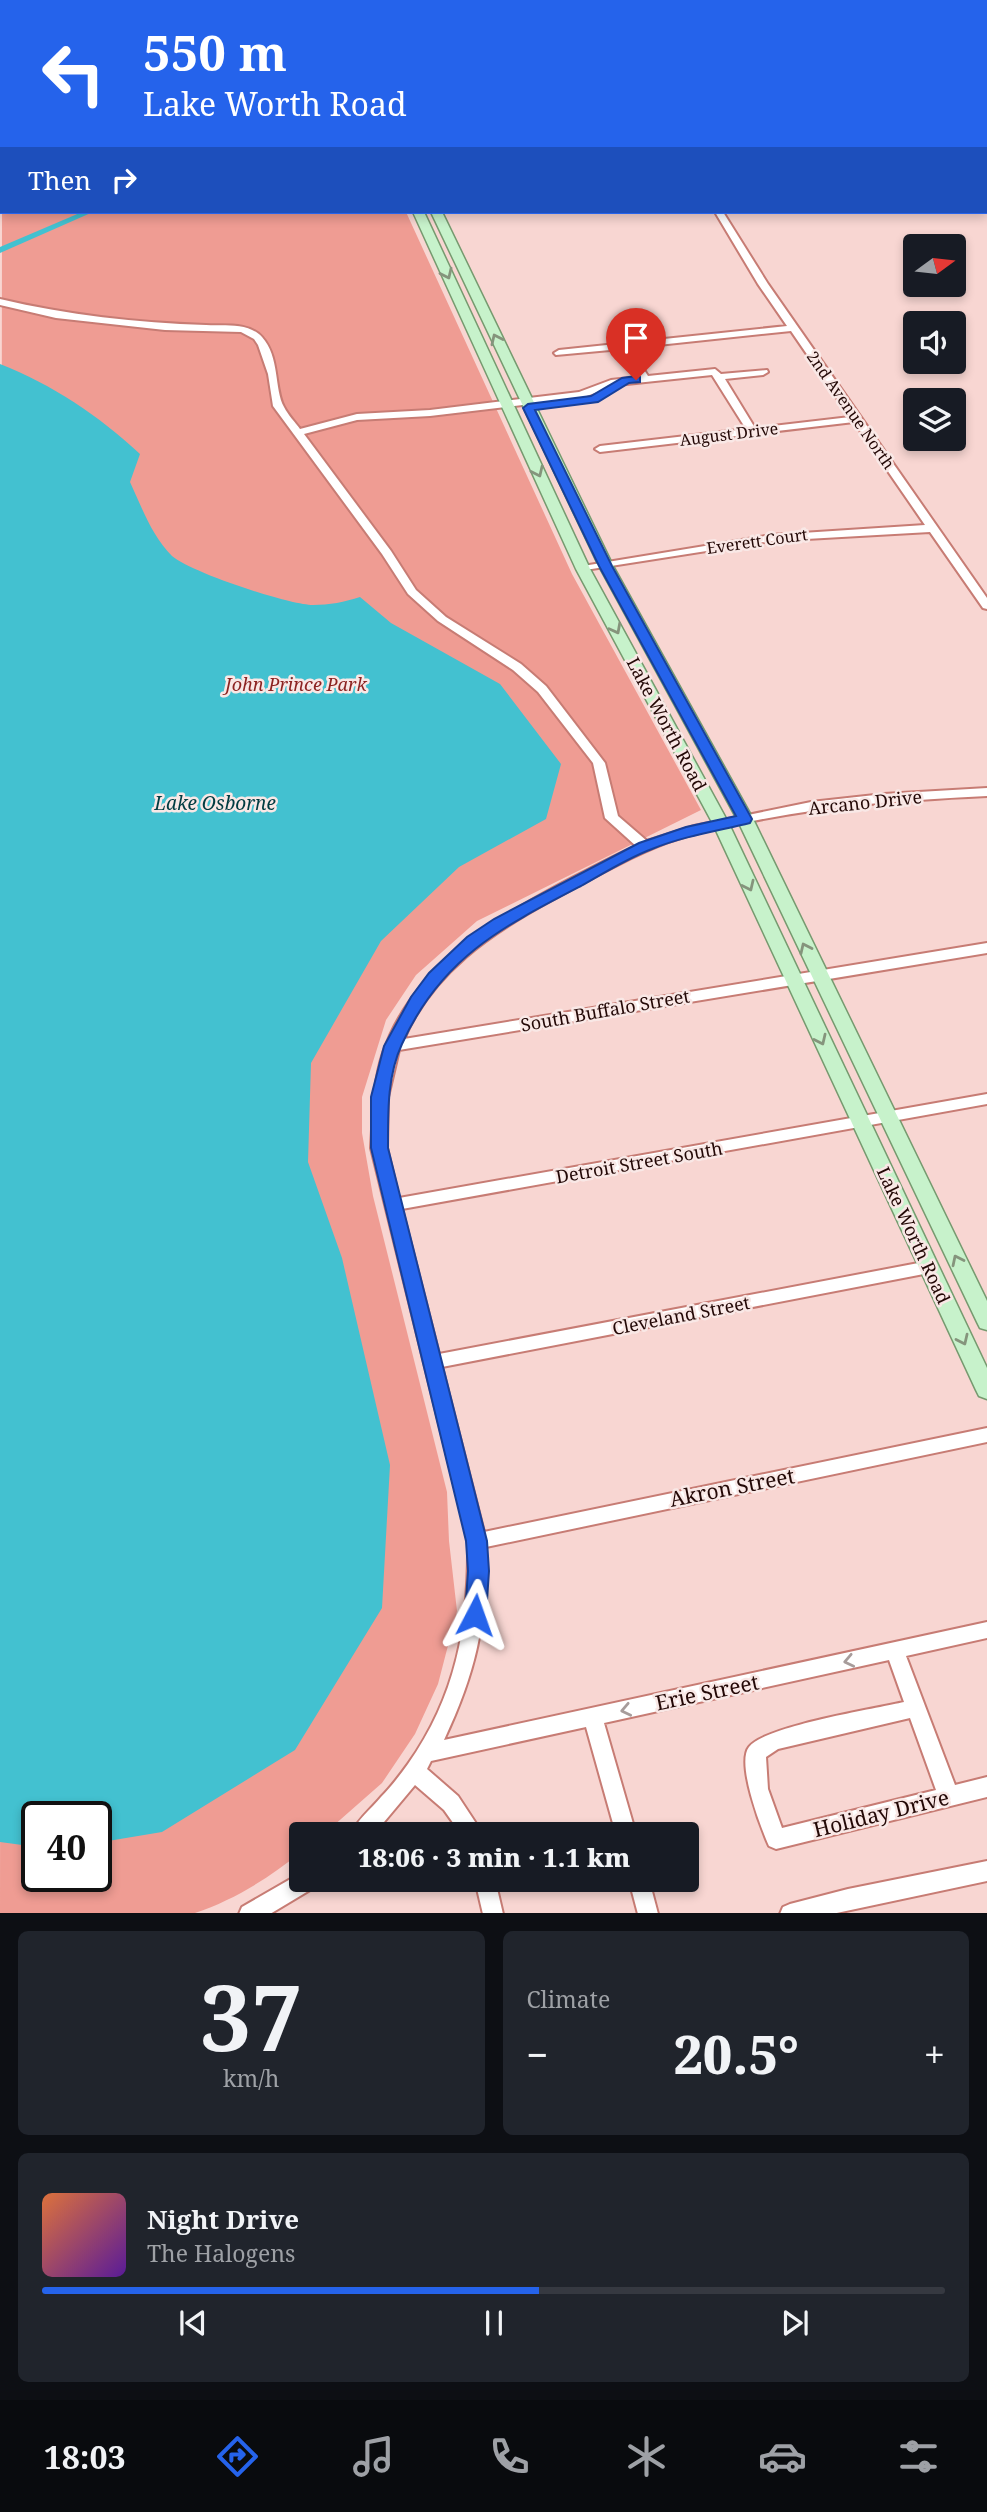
<!DOCTYPE html>
<html lang="en">
<head>
<meta charset="utf-8">
<style>
  :root { --surface:#171b24; --page:#20242c; --text:#f1f3f6; --muted:#9ea1a6; --line:#363941; --accent:#2563eb }
  body { margin:0; font-family:"Noto Serif",serif; background:var(--page); color:var(--text); height:100vh; display:flex; flex-direction:column; font-size:26px; white-space:nowrap }
  * { box-sizing:border-box; margin:0 }
  p { font-size:23px; color:var(--muted) }
  .icon { flex:none; width:38px; height:38px; fill:none; stroke:currentColor; stroke-width:2; stroke-linecap:round; stroke-linejoin:round }
  .map { position:relative; height:1913px; overflow:hidden }
  .details { display:flex; flex-direction:column; gap:18px; padding:18px; background:#0d0f14; flex:1 }
  .details>* { flex:none }
  .top-card { position:absolute; left:0px; top:0px; width:987px; height:214px; box-shadow:0 4px 10px #0003; background:#2563eb; color:#fff; overflow:hidden }
  .needle { width:46px; rotate:75deg }
  .controls { position:absolute; left:903px; top:234px; display:grid; gap:14px }
  .controls a { display:grid; place-items:center; width:63px; height:63px; border-radius:7px; background:var(--surface); box-shadow:0 4px 10px #0003; font-size:35px }
  .speed { position:absolute; left:21px; top:1801px; display:flex; gap:14px; font-size:35px; font-weight:700; text-align:center }
  .speed>* { display:grid; place-content:center; width:91px; height:91px; border-radius:50%; background:var(--surface); box-shadow:0 4px 10px #0003; line-height:1 }
  .speed .limit { border:4px solid #111; border-radius:10px; background:#fff; color:#111 }
  .pin { position:absolute; display:grid; place-items:center; width:60px; height:60px; color:#fff; margin:-72px -30px; border-radius:50% 50% 50% 0; rotate:-45deg; box-shadow:0 0 7px #0007 }
  .pin .icon { rotate:45deg }
  .me { position:absolute; width:77px; margin:-38px; rotate:4deg; stroke-linejoin:round; filter:drop-shadow(0 0 5px #0008) }
  .turn { display:flex; align-items:center; gap:24px; height:147px; padding:0 28px; font-size:32px }
  .turn .icon { width:91px; height:91px; stroke-width:2.5 }
  .turn b { display:block; font-size:49px; line-height:60px }
  .then { display:flex; align-items:center; height:66px; padding:0 28px; background:#0003; gap:14px; font-size:26px }
  .big { font-size:52px; font-weight:800; line-height:1.1 }
  .details .widget { flex:1; display:flex; flex-direction:column; justify-content:center; gap:10px; min-width:0; padding:0 24px; border-radius:10px; background:var(--page) }
  .details .dial { align-items:center; gap:0 }
  .dial b { font-size:91px; line-height:1 }
  .song { display:flex; align-items:center; gap:21px }
  .cover { width:84px; height:84px; border-radius:10px; background:linear-gradient(135deg,hsl(20 70% 55%),hsl(270 70% 35%)) }
  .played { height:7px; border-radius:4px; background:linear-gradient(90deg,var(--accent) 55%,var(--line) 55%) }
  .keys { display:flex; justify-content:space-around; direction:ltr }
  .heat { display:flex; justify-content:space-between; align-items:center; font-size:38px; direction:ltr }
  .details .tiles { flex:1; display:grid; gap:18px; grid-template-columns:1fr 1fr }
  .widget:last-child { grid-column:span 2 }
  .trip { position:absolute; left:289px; top:1822px; width:410px; height:70px; border-radius:7px; background:var(--surface); box-shadow:0 4px 10px #0003; font-weight:800; line-height:70px; text-align:center }
  .menu { display:flex; height:112px; justify-content:space-around; align-items:center; background:#090b0e; color:var(--muted) }
  .menu .icon { width:49px; height:49px }
  .menu .current { color:var(--accent) }
  .menu b { font-size:32px; color:var(--text) }
  .map>svg:first-child { display:block }
  .green { fill:#ef9c93; fill-rule:evenodd }
  .water { fill:#43c1d0 }
  .lines { fill:none; stroke-linecap:round; stroke-linejoin:round }
  .stream { stroke:#43c1d0; stroke-width:2.5 }
  .canal { fill:#43c1d0; fill-rule:evenodd }
  .building { fill:#edaeed; stroke:#a67aa6; stroke-width:2 }
  .minor-casing { stroke:#c77c74; stroke-width:4 }
  .major-casing { stroke:#769a6f; stroke-width:3 }
  .minor { fill:#fff; fill-rule:evenodd }
  .major { fill:#c7f2cb; fill-rule:evenodd }
  .oneway { stroke:#85947c }
  .oneway2 { stroke:#a79c9b }
  .route { fill:#2563eb; stroke:#184099; stroke-width:2 }
  .labels { text-anchor:middle; dominant-baseline:central; stroke-width:5; stroke-linejoin:round; paint-order:stroke }
  .far-street-label { font-size:16px; fill:#230806; stroke:#f9e8e6 }
  .park-label { font-size:18px; font-style:italic; fill:#8c2422; stroke:#f9e8e6 }
  .street-label { font-size:18px; fill:#230806; stroke:#f9e8e6 }
  .water-label { font-size:19px; font-style:italic; fill:#003c42; stroke:#f9e8e6 }
  .near-street-label { font-size:21px; fill:#230806; stroke:#f9e8e6 }
</style>
</head>
<body>
<div class="map">
<svg width="987" height="1914" viewBox="0 0 987 1914">
  <rect width="100%" height="100%" fill="#f8d6d2"/>
  <path class="green" d="M2,209V212H406L572,574L701,810L477,921L416,975L386,1020L362,1097V1133L373,1196L447,1492L449,1541L457,1611L438,1684L415,1734L382,1783L324,1834H301V1852C268,1879 232,1901 192,1914H0ZM37,1816H96V1876H37Z"/>
  <path class="water" d="M0,364C53,385 98,415 140,454L130,482C142,508 152,536 172,556C190,572 289,605 313,605C329,605 345,602 360,597L391,623L500,684L561,764L546,819L459,867L381,941L311,1063L308,1162L342,1258L390,1465L382,1608L295,1750L162,1832L96,1843V1816H37V1847L0,1842Z"/>
  <g class="lines">
    <path class="stream" d="M77,212L79,216"/>
    <g class="canal">
      <rect x="985" y="185" width="2" height="6"/>
      <path d="M82,212H93L0,253V247Z"/>
    </g>
  </g>
  <path class="building" d="M130,0H213L214,2H130Z"/>
  <g class="lines">
    <g class="minor-casing">
      <g id="minor">
        <rect x="76" y="0" width="8" height="2"/>
        <path d="M560,0H568L569,2H561Z"/>
        <path d="M682,0H706L679,2Z"/>
        <path d="M784,0H792L793,2H785Z"/>
        <path d="M834,0H842L844,2H836Z"/>
        <path d="M921,0H929L931,2H923Z"/>
        <rect x="985" y="57" width="2" height="5"/>
        <rect x="985" y="144" width="2" height="6"/>
        <rect x="0" y="149" width="2" height="6"/>
        <path d="M715,212H723L768,284L987,598V609L983,608L930,532L771,541L579,571V567L583,566L771,535L925,525L854,422L600,452L595,449L600,446L746,429L712,375L617,385L581,398L430,416L357,420L304,434L391,551L416,590L446,617L521,664L546,686L605,763L618,816L647,841L694,826L811,802L884,794L987,788V796C903,800 821,806 739,824C714,829 690,834 666,843C627,858 589,880 552,900C491,933 432,973 404,1039L987,943V953L399,1050L388,1097L387,1148L399,1198L987,1094V1104L402,1209L439,1354L929,1261L935,1263L937,1267L935,1271L929,1273L442,1367L484,1532L987,1428V1442L486,1547C487,1622 476,1672 444,1740L987,1622V1638L906,1656L955,1785L987,1777V1797L776,1849L769,1846C761,1828 736,1763 749,1747C765,1726 874,1709 904,1702L889,1660L604,1723L636,1834H616L586,1727L431,1761L427,1769L458,1796L483,1834H461L444,1810L415,1785L374,1834H351C357,1820 371,1809 381,1797C391,1787 400,1775 408,1764C457,1695 469,1623 468,1541L371,1148C373,1116 373,1083 383,1053C411,972 483,926 555,887C582,873 609,858 636,846L605,818L593,763L538,692L513,670L438,621L408,594L382,554L273,406L268,374L258,345L254,339L241,332L165,330L56,318L0,305V299C68,315 137,323 206,325C225,326 248,322 262,337C280,357 274,389 284,407C288,415 295,422 300,429L357,414L430,410L579,392L611,380L639,377L621,349L556,355L554,353L559,350L787,326L758,284ZM791,331L850,417L755,428L725,379L763,375L768,372L767,370L721,374L715,369L648,376L630,348ZM910,1718L936,1790L782,1828L768,1789L766,1757L778,1749Z"/>
        <path d="M987,1861V1881L832,1914H780L783,1907L790,1904L848,1889Z"/>
        <path d="M301,1873V1880H318L315,1887L270,1914H239L242,1907Z"/>
        <path d="M475,1880H495L503,1914H483Z"/>
        <path d="M629,1880H649L658,1914H638Z"/>
      </g>
    </g>
    <g class="major-casing">
      <g id="major">
        <path d="M316,0H326V2H317Z"/>
        <path d="M332,0H342V2H333Z"/>
        <path d="M413,212H424L590,569L729,824L987,1368V1399L979,1396L976,1390L713,824L576,569Z"/>
        <path d="M431,212H442L613,566L753,819L987,1301V1330L980,1328L977,1322L737,819L599,566Z"/>
      </g>
    </g>
    <use href="#minor" class="minor"/>
    <use href="#major" class="major"/>
  </g>
  <defs><path id="oneway-chevron" d="M-2-3.5L2.5 0L-2 3.5" fill="none" stroke-width="1.6" stroke-linecap="round" stroke-linejoin="round" transform="scale(1.75)"/></defs>
  <g class="oneway">
    <use href="#oneway-chevron" transform="translate(447 274) rotate(65)"/>
    <use href="#oneway-chevron" transform="translate(496 339) rotate(-115)"/>
    <use href="#oneway-chevron" transform="translate(538 472) rotate(65)"/>
    <use href="#oneway-chevron" transform="translate(616 629) rotate(62)"/>
    <use href="#oneway-chevron" transform="translate(749 886) rotate(65)"/>
    <use href="#oneway-chevron" transform="translate(805 948) rotate(-115)"/>
    <use href="#oneway-chevron" transform="translate(821 1040) rotate(65)"/>
    <use href="#oneway-chevron" transform="translate(957 1260) rotate(-116)"/>
    <use href="#oneway-chevron" transform="translate(963 1340) rotate(65)"/>
  </g>
  <g class="oneway2">
    <use href="#oneway-chevron" transform="translate(849 1661) rotate(168)"/>
    <use href="#oneway-chevron" transform="translate(626 1710) rotate(168)"/>
  </g>
  <path class="route" d="M636,376L640,377V382L629,383L598,402L535,410L612,566L752,819L750,823C717,831 684,836 652,849C628,858 604,873 581,886C502,927 441,958 402,1044C387,1076 388,1113 388,1148L487,1541L489,1571L486,1615L483,1622L475,1625L468,1622L465,1615L468,1571L466,1541L371,1148V1097L384,1046L411,997L429,973L467,937L494,919L639,843L686,827L736,816L599,566L523,408L528,404L591,396L622,378Z"/>
  <g class="labels">
    <g class="far-street-label">
      <text transform="translate(851 410) rotate(55)">2nd Avenue North</text>
      <text transform="translate(729 434) rotate(-7)">August Drive</text>
      <text transform="translate(757 541) rotate(-8)">Everett Court</text>
    </g>
    <g class="park-label">
      <text x="296" y="684">John Prince Park</text>
    </g>
    <g class="street-label">
      <text transform="translate(667 724) rotate(62)">Lake Worth Road</text>
      <text transform="translate(865 802) rotate(-6)">Arcano Drive</text>
      <text transform="translate(605 1010) rotate(-10)">South Buffalo Street</text>
      <text transform="translate(639 1162) rotate(-10)">Detroit Street South</text>
      <text transform="translate(914 1235) rotate(65)">Lake Worth Road</text>
      <text transform="translate(681 1315) rotate(-11)">Cleveland Street</text>
    </g>
    <g class="water-label">
      <text x="215" y="803">Lake Osborne</text>
    </g>
    <g class="near-street-label">
      <text transform="translate(732 1487) rotate(-11)">Akron Street</text>
      <text transform="translate(707 1692) rotate(-12)">Erie Street</text>
      <text transform="translate(881 1813) rotate(-14)">Holiday Drive</text>
    </g>
  </g>
</svg>
<div class="controls">
<a><svg class="needle" viewBox="-14 -14 28 28"><path d="M0-13l5 13h-10z" fill="#e53935"/><path d="M0 13l5-13h-10z" fill="#9ea1a6"/></svg></a>
<a><svg class="icon" aria-label="sound" viewBox="0 0 24 24"><path d="M4 9h4l5-4v14l-5-4H4zM17 9q2 3 0 6"/></svg></a>
<a><svg class="icon" aria-label="layers" viewBox="0 0 24 24"><path d="M12 4l9 5-9 5-9-5zM3 14l9 5 9-5"/></svg></a>
</div>
<div class="speed"><div class="limit">40</div></div>
<div class="pin" style="left:636px;top:380px;background:#d93025"><svg class="icon" aria-label="arrive" viewBox="0 0 24 24"><path d="M6 21V4h12l-3 4 3 4H6"/></svg></div>
<svg class="me" style="left:475px;top:1615px" viewBox="-20 -20 40 40"><path d="M0-17L14 15 0 8-14 15z" fill="#2563eb" stroke="#fff" stroke-width="4"/></svg>
<div class="trip">18:06 · 3 min · 1.1 km</div>
<div class="top-card">
<div class="turn"><svg class="icon" aria-label="left" viewBox="0 0 24 24"><path d="M17 20v-9H6M10 6l-5 5 5 5"/></svg><div><b>550 m</b>Lake Worth Road</div></div>
<div class="then">Then<svg class="icon" aria-label="right" viewBox="0 0 24 24"><path d="M7 20v-9h11M14 6l5 5-5 5"/></svg></div>
</div>
</div>
<section class="details">
<div class="tiles">
<div class="widget dial"><b>37</b><p>km/h</p></div>
<div class="widget"><p>Climate</p>
<div class="heat"><a>−</a><b class="big">20.5°</b><a>+</a></div>
</div>
<div class="widget">
<div class="song"><i class="cover"></i><div><b>Night Drive</b><p>The Halogens</p></div></div>
<div class="played"></div>
<div class="keys"><svg class="icon" aria-label="previous" viewBox="0 0 24 24"><path d="M18 5L8 12l10 7zM5 5v14"/></svg><svg class="icon" aria-label="pause" viewBox="0 0 24 24"><path d="M8 5v14M16 5v14"/></svg><svg class="icon" aria-label="next" viewBox="0 0 24 24"><path d="M6 5l10 7-10 7zM19 5v14"/></svg></div>
</div>
</div>
</section>
<nav class="menu">
<b>18:03</b>
<svg class="icon current" aria-label="directions" viewBox="0 0 24 24"><path d="M12 3l9 9-9 9-9-9zM9 14v-3h6M13 9l2 2-2 2"/></svg>
<svg class="icon" aria-label="music" viewBox="0 0 24 24"><path d="M9 18V5l10-2v13"/><circle cx="6" cy="18" r="3"/><circle cx="16" cy="16" r="3"/></svg>
<svg class="icon" aria-label="phone" viewBox="0 0 24 24"><path d="M5 4h4l2 5-3 2q2 4 5 5l2-3 5 2v4C11 20 4 13 5 4z"/></svg>
<svg class="icon" aria-label="climate" viewBox="0 0 24 24"><path d="M12 3v18M4 7l16 10M4 17L20 7"/></svg>
<svg class="icon" aria-label="car" viewBox="0 0 24 24"><path d="M5 17H2v-5l4-1 3-4h7l3 4 3 1v5h-3M9 17h6M6 11h13"/><circle cx="7" cy="17" r="2"/><circle cx="17" cy="17" r="2"/></svg>
<svg class="icon" aria-label="filters" viewBox="0 0 24 24"><path d="M4 7h16M4 17h16"/><circle cx="9" cy="7" r="2"/><circle cx="15" cy="17" r="2"/></svg>
</nav>
</body>
</html>
